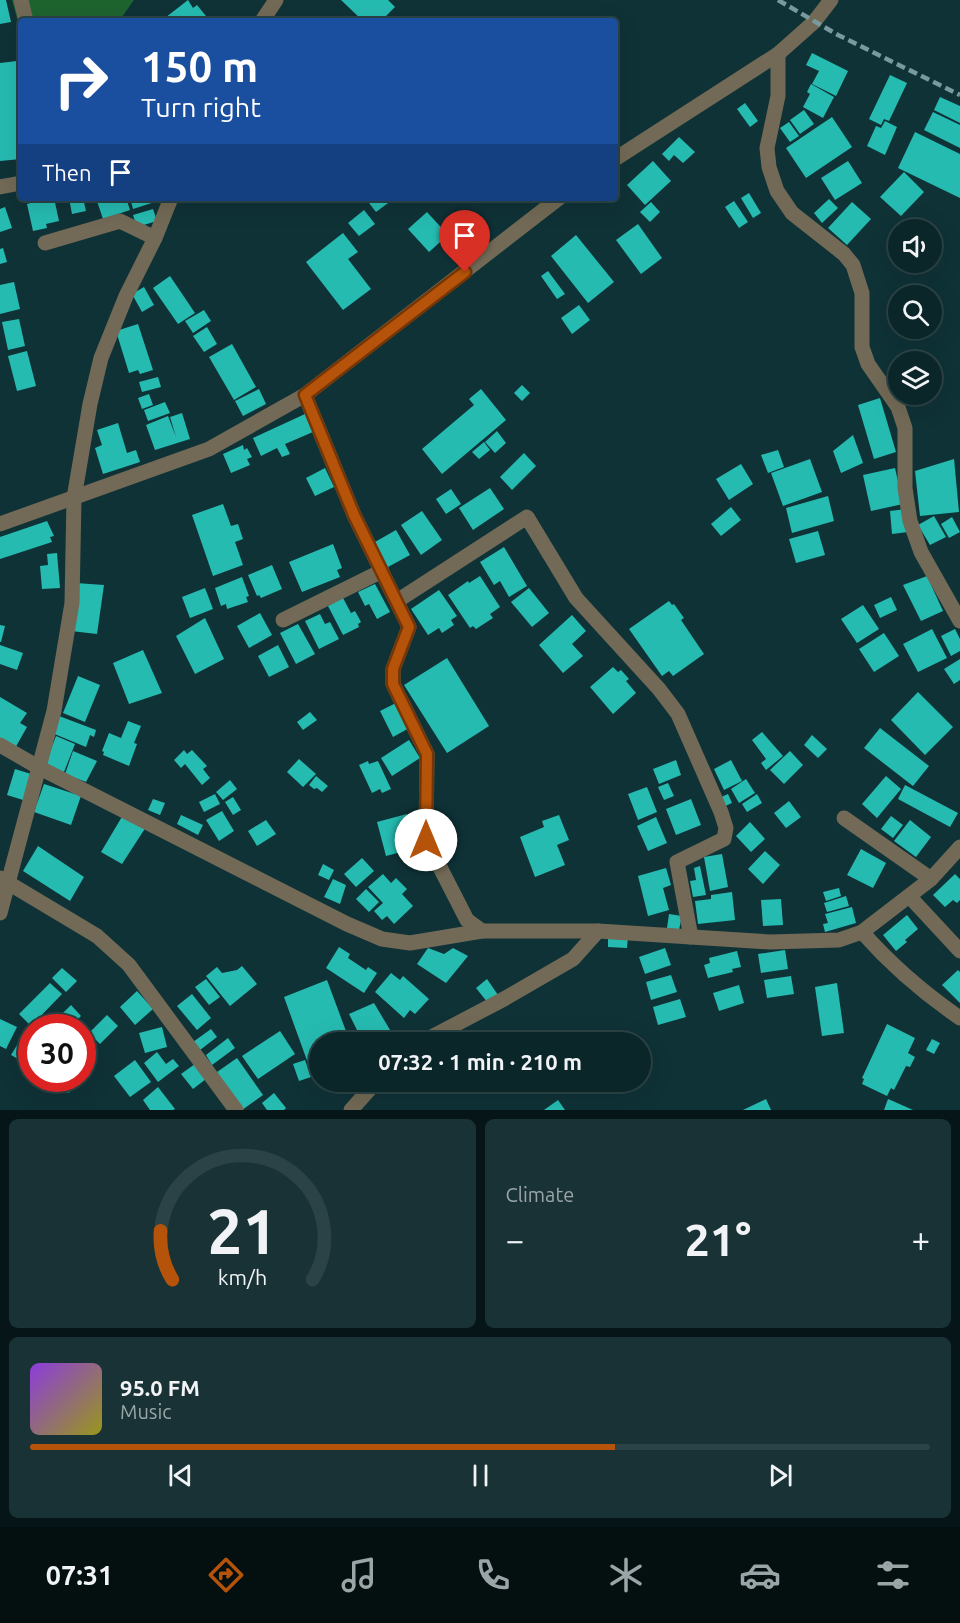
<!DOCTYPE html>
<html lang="en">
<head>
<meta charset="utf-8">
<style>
  :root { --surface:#0b2629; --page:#193235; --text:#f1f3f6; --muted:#9aa5a8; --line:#2b4346; --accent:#b45309 }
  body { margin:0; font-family:Ubuntu,sans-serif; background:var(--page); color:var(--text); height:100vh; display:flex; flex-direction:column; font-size:22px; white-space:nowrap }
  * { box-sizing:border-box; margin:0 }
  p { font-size:20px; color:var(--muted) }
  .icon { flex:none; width:33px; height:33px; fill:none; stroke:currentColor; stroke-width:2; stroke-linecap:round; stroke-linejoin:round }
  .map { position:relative; height:1110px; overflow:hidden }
  .details { display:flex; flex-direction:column; gap:9px; padding:9px; background:#061517; flex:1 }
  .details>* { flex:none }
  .guide { position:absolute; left:18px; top:18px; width:600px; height:183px; border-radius:6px; box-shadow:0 6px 24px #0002,0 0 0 2px var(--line); background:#1a4fa0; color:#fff; overflow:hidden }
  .tools { position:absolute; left:888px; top:219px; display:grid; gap:12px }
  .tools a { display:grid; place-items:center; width:54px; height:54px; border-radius:50%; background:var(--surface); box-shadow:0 6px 24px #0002,0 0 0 2px var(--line); font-size:30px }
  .speed { position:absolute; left:18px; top:1014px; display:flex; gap:12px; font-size:30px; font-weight:700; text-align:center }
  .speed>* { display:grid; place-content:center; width:78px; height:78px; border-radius:50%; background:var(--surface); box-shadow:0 6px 24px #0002,0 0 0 2px var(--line); line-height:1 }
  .speed .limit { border:9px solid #d22; background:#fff; color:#111 }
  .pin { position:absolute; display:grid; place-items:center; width:51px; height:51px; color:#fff; margin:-62px -26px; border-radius:50% 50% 50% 0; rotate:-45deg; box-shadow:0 0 6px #0007 }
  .pin .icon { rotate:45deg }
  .me { position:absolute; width:66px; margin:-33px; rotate:0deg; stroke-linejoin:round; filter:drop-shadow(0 0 4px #0008) }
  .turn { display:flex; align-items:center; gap:21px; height:126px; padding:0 24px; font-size:27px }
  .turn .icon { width:78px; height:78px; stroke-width:2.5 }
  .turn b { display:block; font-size:42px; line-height:51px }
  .then { display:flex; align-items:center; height:57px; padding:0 24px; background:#0003; gap:12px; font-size:22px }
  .big { font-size:45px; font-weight:700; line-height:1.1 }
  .details .widget { flex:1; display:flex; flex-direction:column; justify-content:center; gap:9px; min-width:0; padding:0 21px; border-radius:9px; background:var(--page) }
  .details .dial { align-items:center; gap:0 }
  .dial svg { height:156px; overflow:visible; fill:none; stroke:var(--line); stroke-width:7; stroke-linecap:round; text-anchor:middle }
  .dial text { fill:var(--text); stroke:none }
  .song { display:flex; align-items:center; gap:18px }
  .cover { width:72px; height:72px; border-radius:9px; background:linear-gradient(135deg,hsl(270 70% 55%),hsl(60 70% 35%)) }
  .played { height:6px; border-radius:3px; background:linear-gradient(90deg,var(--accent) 65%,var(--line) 65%) }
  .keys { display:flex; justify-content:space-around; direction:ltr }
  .heat { display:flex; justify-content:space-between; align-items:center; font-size:33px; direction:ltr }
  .details .tiles { flex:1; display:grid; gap:9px; grid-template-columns:1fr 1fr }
  .widget:last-child { grid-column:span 2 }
  .trip { position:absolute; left:309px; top:1032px; width:342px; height:60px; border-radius:30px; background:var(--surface); box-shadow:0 6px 24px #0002,0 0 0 2px var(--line); font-weight:700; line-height:60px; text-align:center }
  .menu { display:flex; height:96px; justify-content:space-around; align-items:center; background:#040f10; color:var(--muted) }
  .menu .icon { width:42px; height:42px }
  .menu .selected { color:var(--accent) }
  .menu b { font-size:27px; color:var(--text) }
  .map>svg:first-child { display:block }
  .green { fill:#1e642f }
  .building { fill:#26bbb1 }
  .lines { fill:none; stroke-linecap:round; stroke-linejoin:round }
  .minor { stroke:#726a56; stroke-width:15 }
  .rail { stroke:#789a9f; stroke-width:4.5; stroke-dasharray:9 4.5; stroke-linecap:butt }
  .route-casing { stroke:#753606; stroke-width:15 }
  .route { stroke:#b45309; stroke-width:10 }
</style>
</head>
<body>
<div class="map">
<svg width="960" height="1110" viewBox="0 0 960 1110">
  <rect width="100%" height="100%" fill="#0f3237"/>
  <path class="green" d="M12,0H134L119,21H21V33Z"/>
  <g class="building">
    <path d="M0,0H6L11,22L0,24Z"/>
    <path d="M188,0L193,8L197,5L210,21H161Z"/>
    <path d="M341,0H388L395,7L381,21H363Z"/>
    <path d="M812,53L848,71L836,96L812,84L819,71L806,65Z"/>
    <path d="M17,61L21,94V159L0,161V63Z"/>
    <path d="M890,75L907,83L889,121L884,119L881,125L869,119Z"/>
    <path d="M811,84L834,97L823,118L803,107L810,94L807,92Z"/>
    <path d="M940,97L960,106V123L934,110Z"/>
    <path d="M745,103L758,121L750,127L737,109Z"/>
    <path d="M804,110L814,124L800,134L790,120Z"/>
    <path d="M933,112L960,125V148L924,130Z"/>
    <path d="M832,117L852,147L806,178L786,148Z"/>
    <path d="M885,121L897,127L885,155L867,146L876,126L881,128Z"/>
    <path d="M789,122L799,136L790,142L780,128Z"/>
    <path d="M915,132L960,154V198L898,168Z"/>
    <path d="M679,137L695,152L683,163L674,155L669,161L662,154Z"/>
    <path d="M653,161L671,181L645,205L627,185Z"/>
    <path d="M848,161L862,183L835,200L821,178Z"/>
    <path d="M904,172L924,192L901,216L880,197Z"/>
    <path d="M749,193L761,213L753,218L741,198Z"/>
    <path d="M49,198H54L59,221L46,224L47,228L33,231L27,204Z"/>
    <path d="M69,198H83L86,211L72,214Z"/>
    <path d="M96,198H126L130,210L103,219Z"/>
    <path d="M130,198H154L155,202L133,209Z"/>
    <path d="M368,198H390L392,200L376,212L366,199Z"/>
    <path d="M829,199L838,208L822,223L814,213Z"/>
    <path d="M734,201L748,222L739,228L725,207Z"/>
    <path d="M651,202L660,212L650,222L640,212Z"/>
    <path d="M852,202L871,219L847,245L828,228Z"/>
    <path d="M5,207L12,228L0,232V209Z"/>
    <path d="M153,209L157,221L137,227L133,215Z"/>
    <path d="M364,210L375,224L359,236L348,223Z"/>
    <path d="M427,212L448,235L429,252L408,229Z"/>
    <path d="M638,224L662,258L641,274L616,240Z"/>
    <path d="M343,233L358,252L348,259L371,289L343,310L306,262Z"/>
    <path d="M576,235L614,282L588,303L551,256Z"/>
    <path d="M3,248L7,262L0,264V249Z"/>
    <path d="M548,271L565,294L557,299L541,276Z"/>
    <path d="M170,276L195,313L178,324L153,288Z"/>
    <path d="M14,282L20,309L0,314V285Z"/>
    <path d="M144,287L154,305L142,312L132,294Z"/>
    <path d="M579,305L590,320L572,334L561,318Z"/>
    <path d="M204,310L211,321L193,333L185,321Z"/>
    <path d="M19,319L25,346L8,350L2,322Z"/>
    <path d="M138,324L153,370L140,374L138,370L129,373L116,331Z"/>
    <path d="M207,327L217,344L204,352L193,336Z"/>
    <path d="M232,344L256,387L234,400L209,357Z"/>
    <path d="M27,351L36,386L17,391L8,356Z"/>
    <path d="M158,377L161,387L142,392L139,382Z"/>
    <path d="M522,385L530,393L522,401L514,393Z"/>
    <path d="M259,389L266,404L243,416L235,401Z"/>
    <path d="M481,389L506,420L442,474L422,449L474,405L469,399Z"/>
    <path d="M149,394L153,405L142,409L138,398Z"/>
    <path d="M880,398L896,452L874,459L858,405Z"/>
    <path d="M165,402L170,413L148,421L144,410Z"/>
    <path d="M182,413L190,439L155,450L146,425L168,416L176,437L170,417Z"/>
    <path d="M305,414L313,432L285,444L290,454L282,457L277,448L261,456L253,438Z"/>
    <path d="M118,423L127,453L136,450L140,462L103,474L95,448L102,445L97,430Z"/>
    <path d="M497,431L506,443L495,453L485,442Z"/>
    <path d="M853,435L863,463L841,473L833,451Z"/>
    <path d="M484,442L490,450L479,459L472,452Z"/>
    <path d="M243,445L244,450L247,448L252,457L247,459L250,465L231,473L223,454Z"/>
    <path d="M778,450L784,467L768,473L761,455Z"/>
    <path d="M524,453L536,466L512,490L500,477Z"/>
    <path d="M810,459L822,492L783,506L771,473Z"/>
    <path d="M954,459L959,512L920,516L915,471Z"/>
    <path d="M741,464L753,484L729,500L716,479Z"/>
    <path d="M325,468L334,487L315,496L306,478Z"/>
    <path d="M895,468L903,504L871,511L863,475Z"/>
    <path d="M490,488L504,509L473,530L459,508Z"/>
    <path d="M451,489L461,504L446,514L436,499Z"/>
    <path d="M828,496L834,521L792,533L786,508Z"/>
    <path d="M223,504L231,526L238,524L243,539L235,542L243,565L213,576L192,515Z"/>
    <path d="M731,507L741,520L721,536L711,524Z"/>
    <path d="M906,509L908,532L892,534L890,511Z"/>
    <path d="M422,511L442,540L421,555L401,525Z"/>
    <path d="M934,516L946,537L930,545L918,525Z"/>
    <path d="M952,517L960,532L949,538L941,524Z"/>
    <path d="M47,521L54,536L50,537L52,542L0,559V537Z"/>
    <path d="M396,530L410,555L388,567L375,542Z"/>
    <path d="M818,531L825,555L796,563L789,539Z"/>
    <path d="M333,544L342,568L337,570L340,577L302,592L289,562Z"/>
    <path d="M504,547L527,586L509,597L500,581L494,585L480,562Z"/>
    <path d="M57,553L60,588L42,589L40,566L48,565L47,554Z"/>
    <path d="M272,565L282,589L261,598L259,595L257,596L248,575Z"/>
    <path d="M480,576L500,607L490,614L493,618L476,629L473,626L470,628L448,595L468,581L469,583Z"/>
    <path d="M927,576L943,611L921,621L903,585Z"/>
    <path d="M242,577L249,596L246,597L248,602L227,609L226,604L221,606L215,588Z"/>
    <path d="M76,583L104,585L97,634L71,631Z"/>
    <path d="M375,584L390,612L377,619L369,604L365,606L358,592Z"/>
    <path d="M205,588L213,609L190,618L182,597Z"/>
    <path d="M529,588L549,613L532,627L511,602Z"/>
    <path d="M439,590L457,616L451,620L454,625L442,633L439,628L428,635L411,609Z"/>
    <path d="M891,597L897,610L880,618L874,605Z"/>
    <path d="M343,598L351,613L355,611L361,622L358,624L359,627L343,635L328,606Z"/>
    <path d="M669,601L672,605L674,604L684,618L681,620L704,654L673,676L669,671L662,676L629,629Z"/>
    <path d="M863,605L879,629L857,643L841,619Z"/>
    <path d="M260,613L272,635L249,648L237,626Z"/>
    <path d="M320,614L325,624L330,622L339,639L319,649L305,621Z"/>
    <path d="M572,615L586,631L572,644L583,656L563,673L539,645Z"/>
    <path d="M205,618L224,659L195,674L176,636Z"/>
    <path d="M298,624L315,654L296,664L280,633Z"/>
    <path d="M0,625L5,626L1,642H0Z"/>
    <path d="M932,629L947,658L918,672L903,644Z"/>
    <path d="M955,629L960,639V651L951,656L941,636Z"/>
    <path d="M884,633L899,656L874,672L859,649Z"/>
    <path d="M0,645L23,653L17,670L0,664Z"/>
    <path d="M278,645L289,667L269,677L258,656Z"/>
    <path d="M143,650L162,693L129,704L113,663Z"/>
    <path d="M447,658L489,726L447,753L404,685Z"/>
    <path d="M960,659V680L954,684L944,669Z"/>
    <path d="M613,667L618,672L621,670L629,679L626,681L636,693L613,714L590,687Z"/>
    <path d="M78,676L100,685L85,722L63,713Z"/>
    <path d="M918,692L953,727L925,755L891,720Z"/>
    <path d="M0,697L27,713L20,723L27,727L14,750L0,741Z"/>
    <path d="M398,702L411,727L393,737L380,711Z"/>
    <path d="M310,712L317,720L303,730L297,722Z"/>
    <path d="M59,716L96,730L94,737L90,735L86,747L52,733Z"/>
    <path d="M128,721L141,726L134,743L137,744L129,766L103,755L104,752L102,751L109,733L121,738Z"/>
    <path d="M880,728L929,766L913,786L864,748Z"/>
    <path d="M762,732L783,756L766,770L761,763L766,759L752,740Z"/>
    <path d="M812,735L827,749L818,758L804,745Z"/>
    <path d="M56,736L75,744L64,772L45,765Z"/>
    <path d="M409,740L420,758L392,776L381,758Z"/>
    <path d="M184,750L187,754L192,750L207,766L203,769L210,778L202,785L185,764L181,768L174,760Z"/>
    <path d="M73,751L97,761L86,782L65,774Z"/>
    <path d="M790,751L803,765L784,784L770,770Z"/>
    <path d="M299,759L316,774L303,787L287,772Z"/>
    <path d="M676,760L681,775L659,784L653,769Z"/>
    <path d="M731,760L742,781L724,790L714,769Z"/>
    <path d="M368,761L369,764L378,761L391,789L382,793L380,789L372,793L359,765Z"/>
    <path d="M15,769L31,774L23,800L7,795Z"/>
    <path d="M316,776L328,786L322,792L317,788L314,789L309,785Z"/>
    <path d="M886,776L901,789L877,818L862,804Z"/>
    <path d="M746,779L755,793L739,803L731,789Z"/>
    <path d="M230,780L237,789L223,800L216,792Z"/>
    <path d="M668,783L674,796L664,800L658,787Z"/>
    <path d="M44,784L81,796L71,825L34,812Z"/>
    <path d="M905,785L958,813L950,827L898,799Z"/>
    <path d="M647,787L657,812L638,820L628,794Z"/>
    <path d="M215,794L220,804L204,812L199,802Z"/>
    <path d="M728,794L732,803L723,807L719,798Z"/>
    <path d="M757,794L762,803L747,812L742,804Z"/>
    <path d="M233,797L241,810L233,815L225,802Z"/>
    <path d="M153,799L165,803L160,815L148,810Z"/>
    <path d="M691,799L701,825L676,835L666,809Z"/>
    <path d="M789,801L801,817L786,828L774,813Z"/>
    <path d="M222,811L234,831L219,841L206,820Z"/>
    <path d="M407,814L416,848L386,856L377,822Z"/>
    <path d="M123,815L146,827L122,864L101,852Z"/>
    <path d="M181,815L203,825L198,835L177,824Z"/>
    <path d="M559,815L569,840L557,845L565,865L535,877L520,837L544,827L542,821Z"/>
    <path d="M891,816L903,825L893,838L881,829Z"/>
    <path d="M656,817L667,843L648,851L637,826Z"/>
    <path d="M266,820L276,834L257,846L248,831Z"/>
    <path d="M910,820L931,837L916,857L894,841Z"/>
    <path d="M750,822L765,839L751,852L736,836Z"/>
    <path d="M38,846L84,877L70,901L23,871Z"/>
    <path d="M861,849L886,863L873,888L847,875Z"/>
    <path d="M765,851L780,865L763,884L748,869Z"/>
    <path d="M722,854L728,887L710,891L704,857Z"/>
    <path d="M362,858L374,871L356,887L344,874Z"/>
    <path d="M323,864L334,870L329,880L318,875Z"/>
    <path d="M700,866L706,895L693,897L690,881L696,880L694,868Z"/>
    <path d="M666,868L671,885L663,888L669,910L648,916L638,876Z"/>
    <path d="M383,874L391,883L396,878L407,889L402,894L413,906L394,924L387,916L382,920L374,911L383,903L368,887Z"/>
    <path d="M955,874L960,879V900L957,903L953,900L945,907L933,895Z"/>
    <path d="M333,879L346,885L340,904L324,897Z"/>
    <path d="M839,888L841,896L826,901L823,892Z"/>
    <path d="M366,889L379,902L369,912L356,899Z"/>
    <path d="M732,892L735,920L698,924L695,901L711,899V895Z"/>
    <path d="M846,896L849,906L827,912L824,903Z"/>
    <path d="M781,899L783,925L763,926L761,900Z"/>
    <path d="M852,907L856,923L825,932L823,924L828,923L825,914Z"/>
    <path d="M669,914L682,916L679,930L667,928Z"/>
    <path d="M907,915L918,929L905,940L907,942L896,951L883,935Z"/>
    <path d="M608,934L628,936L627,948L608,947Z"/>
    <path d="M339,947L350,954L348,958L366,970L368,967L377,973L364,993L326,968Z"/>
    <path d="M428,948L444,954L453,948L468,956L446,983L417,964Z"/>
    <path d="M665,948L671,965L645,974L639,957Z"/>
    <path d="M785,950L788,969L761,973L758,954Z"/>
    <path d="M737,951L741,967L732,969L733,972L708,978L704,965L710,963L709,958Z"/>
    <path d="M242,966L257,984L230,1006L206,976L217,967L222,973L237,970Z"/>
    <path d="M62,968L77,981L66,992L52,978Z"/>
    <path d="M958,970L960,972V1003L942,985Z"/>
    <path d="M391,973L400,980L403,976L429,999L415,1014L410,1010L404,1018L375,992Z"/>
    <path d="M671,975L677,992L651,1000L646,982Z"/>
    <path d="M791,976L794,994L767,998L764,980Z"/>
    <path d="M206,979L220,997L209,1005L195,987Z"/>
    <path d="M487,979L498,995L488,1003L476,988Z"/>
    <path d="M327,980L350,1042H320V1062L309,1066L284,997Z"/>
    <path d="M50,983L62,994L31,1026L19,1014Z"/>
    <path d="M837,983L844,1033L822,1036L815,987Z"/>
    <path d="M739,985L744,1003L719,1011L713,993Z"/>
    <path d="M137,991L153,1009L135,1025L120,1007Z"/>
    <path d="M192,994L211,1018L197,1030L177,1006Z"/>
    <path d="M680,999L686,1017L658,1025L653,1007Z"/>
    <path d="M374,1003L393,1035L379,1042H363L349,1014Z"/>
    <path d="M71,1005L81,1016L70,1027L60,1016Z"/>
    <path d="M107,1015L118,1026L100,1044L89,1033Z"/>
    <path d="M0,1019L17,1027L6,1049L0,1046Z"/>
    <path d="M887,1024L915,1038L908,1053L915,1057L910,1067L906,1066L894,1090L891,1088L887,1096L862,1084L864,1079L862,1078Z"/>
    <path d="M162,1027L167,1047L145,1053L139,1033Z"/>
    <path d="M211,1029L217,1037L200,1050L193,1042Z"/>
    <path d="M280,1031L295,1054L258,1079L242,1056Z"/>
    <path d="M25,1032L32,1036V1067L11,1055Z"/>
    <path d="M228,1038L235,1048L212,1065L206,1055Z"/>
    <path d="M932,1039L940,1043L934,1054L926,1050Z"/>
    <path d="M157,1052L166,1064L173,1059L179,1066L158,1082L144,1063Z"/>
    <path d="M237,1058L263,1095L242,1110L217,1072Z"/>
    <path d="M135,1060L151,1082L130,1097L114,1076Z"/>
    <path d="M305,1060L311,1077L299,1081L293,1064Z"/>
    <path d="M195,1064L206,1079L193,1089L181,1074Z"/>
    <path d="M49,1078H76L69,1093L47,1083Z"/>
    <path d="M581,1082H599L601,1086L586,1092Z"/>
    <path d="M158,1087L175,1109L173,1110H150L143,1100Z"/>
    <path d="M274,1093L286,1108L284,1110H267L262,1103Z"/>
    <path d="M766,1099L771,1110H743Z"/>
    <path d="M888,1099L895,1102L913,1110H884Z"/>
    <path d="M558,1100L565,1110H544Z"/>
  </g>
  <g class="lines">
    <g class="minor">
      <path d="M21,0L26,21"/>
      <path d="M262,21L276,0"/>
      <path d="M778,54V96L767,148L769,167L777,191L792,213L844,254L853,265L862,293V347L868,364L898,407L905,428V488L910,521L921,552L960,621"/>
      <path d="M615,159L778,54L814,22L831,0"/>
      <path d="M0,187L21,183"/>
      <path d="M45,243L120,221L155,238"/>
      <path d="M305,395L354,515L409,627L393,669V684L427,754L426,840L467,920L482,931"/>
      <path d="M0,524L209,449L305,395L559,198"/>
      <path d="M397,601L527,517L576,598L659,689L678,714L721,812L726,828L724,839L677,862L691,937"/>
      <path d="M283,620L382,571"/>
      <path d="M0,745L38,767L347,924L382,939L410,943L482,931H598L770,942L839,940L862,932L931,879L960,847"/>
      <path d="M844,818L931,879"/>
      <path d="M0,878L97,936L129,965L236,1110"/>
      <path d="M909,896L960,951"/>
      <path d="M0,913L54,711L72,603L74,498L90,404L101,358L126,296L155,238L171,198"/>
      <path d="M862,932C893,967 922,992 960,1018"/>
      <path d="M422,1042L504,999L573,959L598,931"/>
      <path d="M351,1110L376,1082"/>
    </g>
    <path class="rail" d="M778,0L838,35L960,95"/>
  </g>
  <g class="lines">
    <g class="route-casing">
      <path id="route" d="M426,840L427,754L393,684V669L409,627L354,515L305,395L465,272"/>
    </g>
    <use href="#route" class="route"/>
  </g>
</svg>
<div class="tools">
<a><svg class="icon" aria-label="sound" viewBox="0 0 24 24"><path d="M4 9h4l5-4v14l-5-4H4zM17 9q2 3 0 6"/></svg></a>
<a><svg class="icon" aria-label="search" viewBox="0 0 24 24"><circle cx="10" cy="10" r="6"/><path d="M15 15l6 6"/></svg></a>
<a><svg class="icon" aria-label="layers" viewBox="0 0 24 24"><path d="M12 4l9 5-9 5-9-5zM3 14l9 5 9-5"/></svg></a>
</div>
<div class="speed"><div class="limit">30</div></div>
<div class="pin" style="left:465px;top:272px;background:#d93025"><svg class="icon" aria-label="arrive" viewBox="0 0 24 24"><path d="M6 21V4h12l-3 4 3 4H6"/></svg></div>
<svg class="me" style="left:426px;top:840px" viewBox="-20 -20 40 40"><circle r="19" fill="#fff"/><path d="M0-13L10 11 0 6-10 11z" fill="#b45309"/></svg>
<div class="trip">07:32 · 1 min · 210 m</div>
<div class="guide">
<div class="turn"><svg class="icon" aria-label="right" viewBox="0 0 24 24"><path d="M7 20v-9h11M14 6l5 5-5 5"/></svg><div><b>150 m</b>Turn right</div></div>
<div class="then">Then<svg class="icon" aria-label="arrive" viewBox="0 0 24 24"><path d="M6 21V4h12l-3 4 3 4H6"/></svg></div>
</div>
</div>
<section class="details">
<div class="tiles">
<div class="widget dial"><svg viewBox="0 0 100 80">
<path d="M14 69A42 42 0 1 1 86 69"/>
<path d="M14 69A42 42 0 0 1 8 44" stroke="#b45309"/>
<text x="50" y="56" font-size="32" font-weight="700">21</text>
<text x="50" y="72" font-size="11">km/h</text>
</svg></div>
<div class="widget"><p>Climate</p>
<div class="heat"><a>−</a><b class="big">21°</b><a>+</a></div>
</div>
<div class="widget">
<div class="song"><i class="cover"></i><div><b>95.0 FM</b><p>Music</p></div></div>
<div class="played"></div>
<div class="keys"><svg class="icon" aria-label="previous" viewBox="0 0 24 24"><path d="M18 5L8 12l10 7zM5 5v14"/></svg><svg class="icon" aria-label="pause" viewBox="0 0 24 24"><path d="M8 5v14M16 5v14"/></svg><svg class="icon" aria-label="next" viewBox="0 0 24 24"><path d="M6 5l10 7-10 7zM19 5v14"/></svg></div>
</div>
</div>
</section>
<nav class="menu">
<b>07:31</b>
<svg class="icon selected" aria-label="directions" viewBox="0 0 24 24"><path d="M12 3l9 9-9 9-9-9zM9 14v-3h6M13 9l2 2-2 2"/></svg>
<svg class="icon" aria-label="music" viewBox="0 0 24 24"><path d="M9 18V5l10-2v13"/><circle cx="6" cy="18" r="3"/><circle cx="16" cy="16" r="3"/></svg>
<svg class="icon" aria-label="phone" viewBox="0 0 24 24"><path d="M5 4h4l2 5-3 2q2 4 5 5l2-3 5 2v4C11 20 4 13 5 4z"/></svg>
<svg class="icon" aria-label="climate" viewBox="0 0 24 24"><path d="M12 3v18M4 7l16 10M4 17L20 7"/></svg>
<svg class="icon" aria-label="car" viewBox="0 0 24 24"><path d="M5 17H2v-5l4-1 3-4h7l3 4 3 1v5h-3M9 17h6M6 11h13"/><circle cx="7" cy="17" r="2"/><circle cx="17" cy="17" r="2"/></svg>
<svg class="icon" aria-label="filters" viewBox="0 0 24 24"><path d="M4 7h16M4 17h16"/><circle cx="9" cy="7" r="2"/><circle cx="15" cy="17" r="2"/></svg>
</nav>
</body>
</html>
